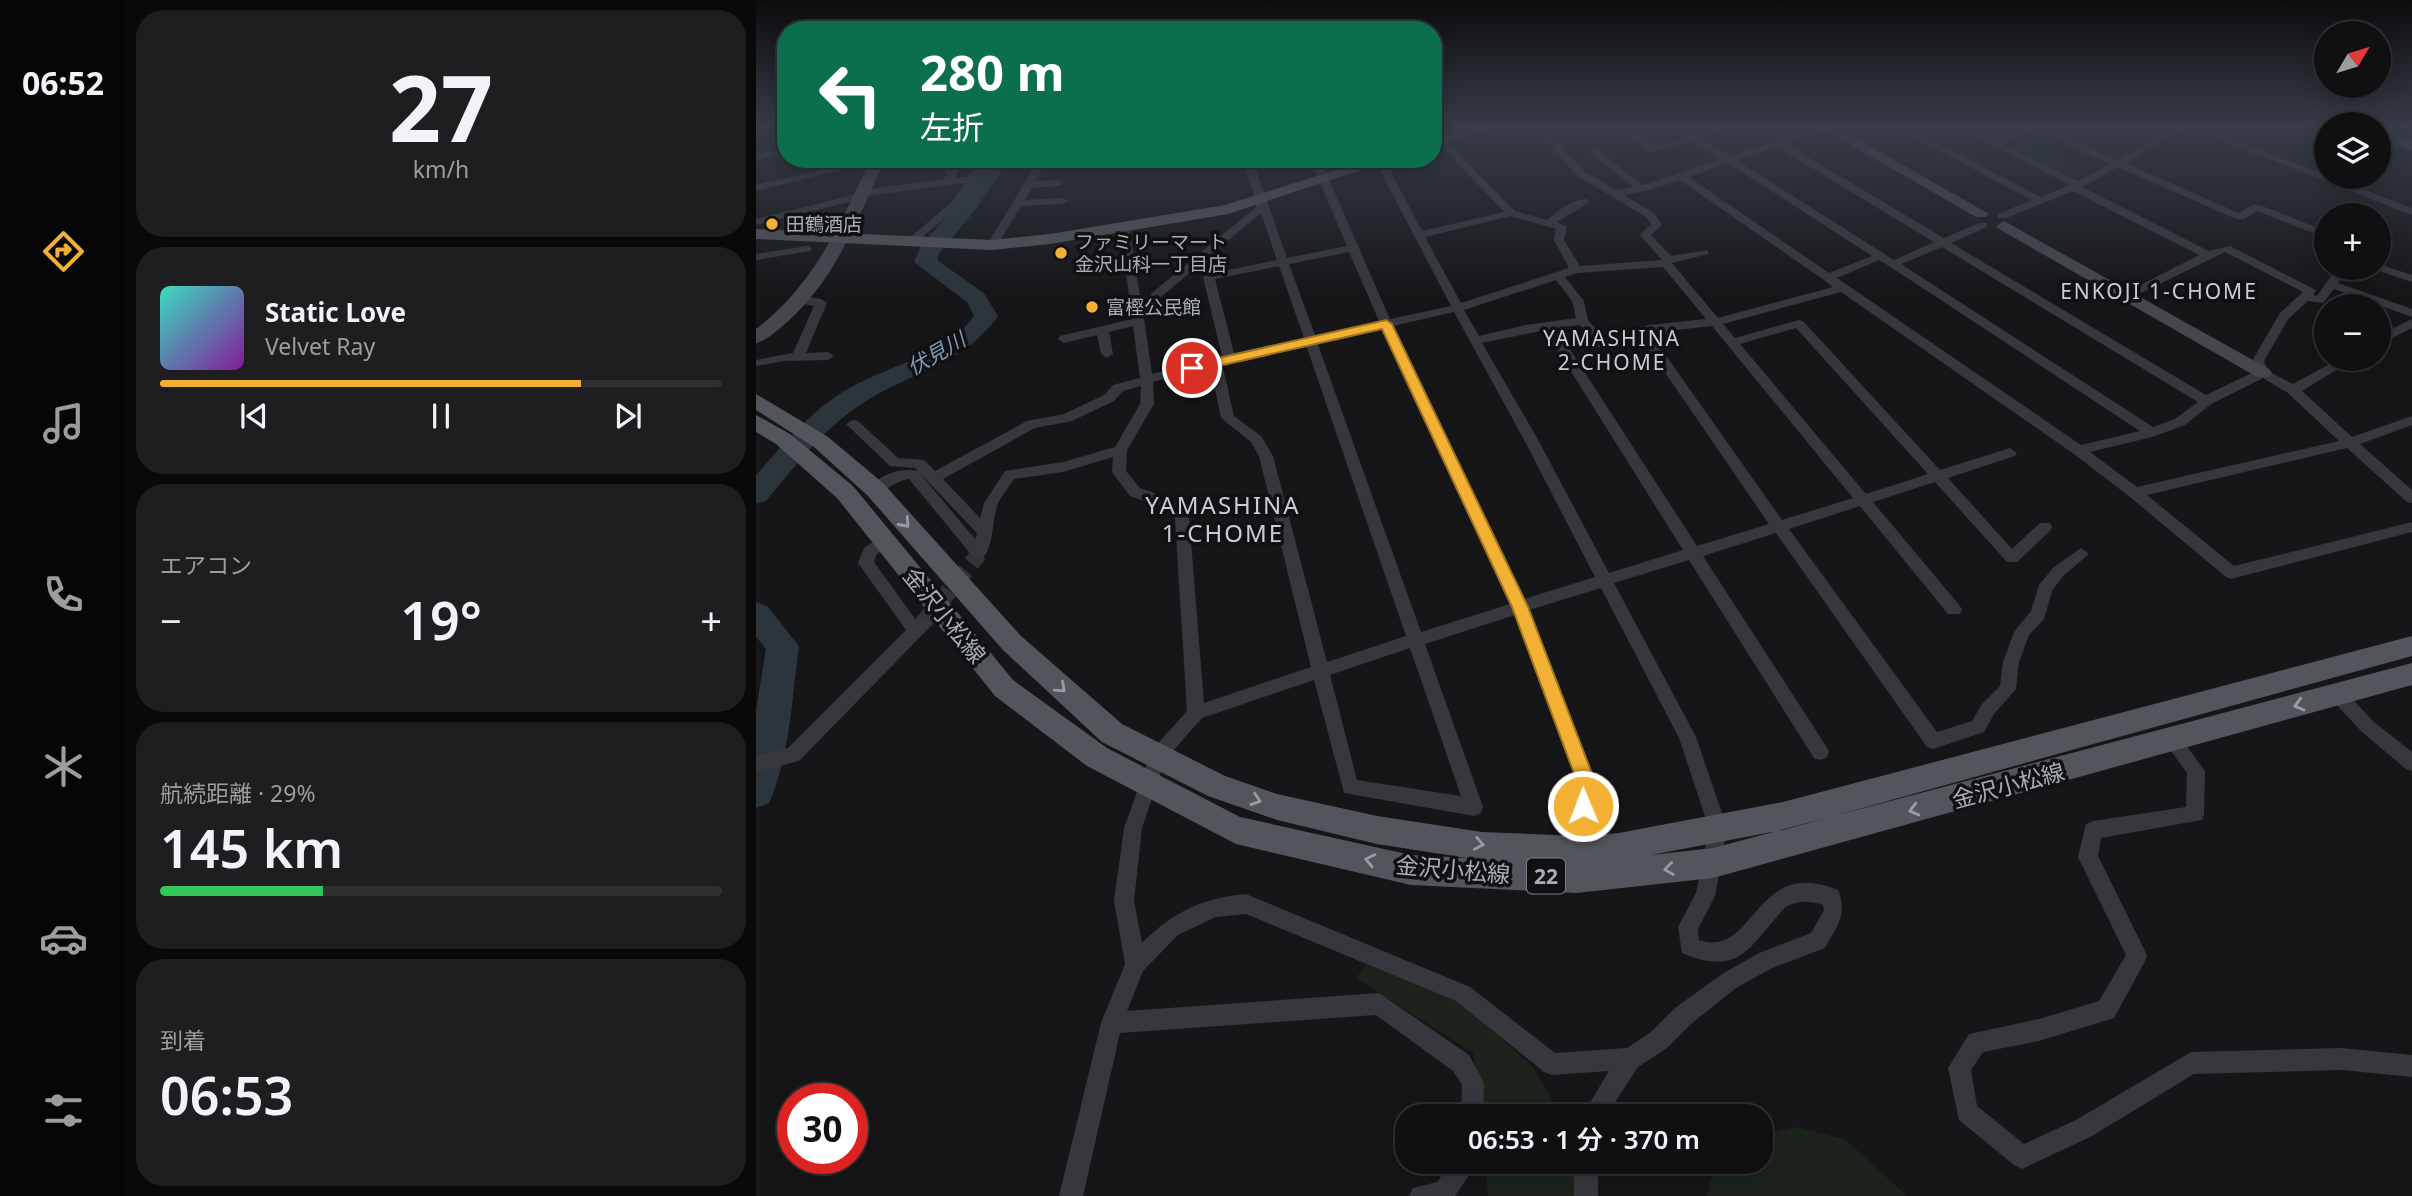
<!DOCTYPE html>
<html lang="ja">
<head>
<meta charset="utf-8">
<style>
  :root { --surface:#101012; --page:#1e1e20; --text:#f1f3f6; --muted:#9c9d9f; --line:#303032; --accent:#f2b134 }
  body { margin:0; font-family:"Noto Sans","Noto Sans JP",sans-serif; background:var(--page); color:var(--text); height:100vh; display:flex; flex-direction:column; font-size:26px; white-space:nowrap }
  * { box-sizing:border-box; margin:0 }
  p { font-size:23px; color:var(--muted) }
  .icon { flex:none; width:38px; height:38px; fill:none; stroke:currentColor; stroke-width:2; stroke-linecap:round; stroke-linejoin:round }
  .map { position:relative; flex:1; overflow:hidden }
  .sheet { display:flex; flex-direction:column; gap:10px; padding:10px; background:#09090a; width:630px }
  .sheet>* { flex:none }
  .top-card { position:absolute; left:21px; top:21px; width:665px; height:147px; border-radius:28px; box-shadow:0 4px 18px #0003,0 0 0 2px var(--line); background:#0b6e4f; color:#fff; overflow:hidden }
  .needle { width:46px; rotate:52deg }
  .tools { position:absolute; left:1558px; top:21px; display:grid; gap:14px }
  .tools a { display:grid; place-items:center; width:77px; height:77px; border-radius:50%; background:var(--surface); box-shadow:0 4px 18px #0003,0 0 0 2px var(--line); font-size:35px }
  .speed { position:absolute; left:21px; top:1083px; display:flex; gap:14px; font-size:35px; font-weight:700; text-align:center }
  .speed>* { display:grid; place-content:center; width:91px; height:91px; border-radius:50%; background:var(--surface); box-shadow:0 4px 18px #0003,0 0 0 2px var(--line); line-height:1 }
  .speed .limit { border:10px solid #d22; background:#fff; color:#111 }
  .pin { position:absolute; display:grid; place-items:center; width:60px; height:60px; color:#fff; margin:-30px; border:4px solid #fff; border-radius:50%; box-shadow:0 2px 7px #0007 }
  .me { position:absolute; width:77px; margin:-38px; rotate:359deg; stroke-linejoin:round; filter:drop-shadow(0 0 5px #0008) }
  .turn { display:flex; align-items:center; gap:24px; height:147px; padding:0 28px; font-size:32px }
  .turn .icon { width:91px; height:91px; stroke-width:2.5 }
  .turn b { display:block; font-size:49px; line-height:60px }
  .big { font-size:52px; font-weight:600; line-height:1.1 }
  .sheet .widget { flex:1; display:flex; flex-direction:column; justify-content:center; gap:10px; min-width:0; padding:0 24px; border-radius:28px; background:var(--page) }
  .sheet .dial { align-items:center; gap:0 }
  .dial b { font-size:91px; line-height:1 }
  .song { display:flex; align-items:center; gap:21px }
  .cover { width:84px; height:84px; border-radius:10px; background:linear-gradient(135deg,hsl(170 70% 55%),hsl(290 70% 35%)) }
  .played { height:7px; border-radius:4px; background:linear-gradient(90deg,var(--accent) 75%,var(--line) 75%) }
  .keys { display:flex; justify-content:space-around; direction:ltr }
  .heat { display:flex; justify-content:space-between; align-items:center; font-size:38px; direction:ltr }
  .charge { height:10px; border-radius:5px; background:linear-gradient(90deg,#34c759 29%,var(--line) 0) }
  .trip { position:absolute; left:639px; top:1104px; width:378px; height:70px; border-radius:28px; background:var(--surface); box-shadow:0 4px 18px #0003,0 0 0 2px var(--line); font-weight:600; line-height:70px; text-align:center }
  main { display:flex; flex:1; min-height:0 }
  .tab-bar { display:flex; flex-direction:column; width:126px; justify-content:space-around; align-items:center; background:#060607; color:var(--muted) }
  .tab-bar .icon { width:49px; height:49px }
  .tab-bar .on { color:var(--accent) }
  .tab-bar b { font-size:32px; color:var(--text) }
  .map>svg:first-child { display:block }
  .green { fill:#1c231d }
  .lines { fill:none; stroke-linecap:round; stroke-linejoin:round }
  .river { fill:#2c353c; fill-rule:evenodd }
  .street-tunnel { stroke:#333438; stroke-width:17; stroke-dasharray:17 9; stroke-linecap:butt }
  .street { fill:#37383d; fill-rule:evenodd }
  .secondary { fill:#45474d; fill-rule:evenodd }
  .primary { fill:#53555c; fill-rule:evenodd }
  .oneway { stroke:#979ba6 }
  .route { fill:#f2b134; stroke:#9d7322; stroke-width:2 }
  .poi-dot { fill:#f2b134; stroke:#111113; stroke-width:2.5 }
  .labels { text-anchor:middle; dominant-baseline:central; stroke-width:7; stroke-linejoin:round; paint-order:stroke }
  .far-poi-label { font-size:19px; fill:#a8adb8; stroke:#111113; text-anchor:start }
  .far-neighbourhood-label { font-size:21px; letter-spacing:2px; fill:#c9ccd4; stroke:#111113 }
  .far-water-label { font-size:21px; font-style:italic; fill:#7f9bb3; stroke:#111113 }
  .shield { fill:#111113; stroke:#7b7e86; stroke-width:2 }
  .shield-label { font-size:21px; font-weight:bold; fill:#a8adb8 }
  .street-label { font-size:23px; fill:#a8adb8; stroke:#111113 }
  .neighbourhood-label { font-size:24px; letter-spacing:2px; fill:#c9ccd4; stroke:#111113 }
</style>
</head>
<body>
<main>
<nav class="tab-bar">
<b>06:52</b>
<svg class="icon on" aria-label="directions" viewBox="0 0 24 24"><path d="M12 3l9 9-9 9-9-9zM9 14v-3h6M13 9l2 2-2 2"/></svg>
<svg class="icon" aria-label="music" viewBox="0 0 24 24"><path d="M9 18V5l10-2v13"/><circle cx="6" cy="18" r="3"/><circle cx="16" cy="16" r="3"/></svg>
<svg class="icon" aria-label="phone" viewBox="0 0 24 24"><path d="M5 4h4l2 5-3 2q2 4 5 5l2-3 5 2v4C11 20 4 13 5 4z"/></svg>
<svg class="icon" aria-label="climate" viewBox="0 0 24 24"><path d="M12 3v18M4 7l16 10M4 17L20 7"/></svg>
<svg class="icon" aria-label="car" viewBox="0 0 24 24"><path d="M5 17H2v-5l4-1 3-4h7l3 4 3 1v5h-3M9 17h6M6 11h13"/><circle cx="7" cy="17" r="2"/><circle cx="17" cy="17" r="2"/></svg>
<svg class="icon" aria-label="filters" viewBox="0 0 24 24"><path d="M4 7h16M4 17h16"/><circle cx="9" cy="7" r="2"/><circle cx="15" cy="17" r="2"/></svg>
</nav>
<section class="sheet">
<div class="widget dial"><b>27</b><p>km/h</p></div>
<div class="widget">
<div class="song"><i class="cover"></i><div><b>Static Love</b><p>Velvet Ray</p></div></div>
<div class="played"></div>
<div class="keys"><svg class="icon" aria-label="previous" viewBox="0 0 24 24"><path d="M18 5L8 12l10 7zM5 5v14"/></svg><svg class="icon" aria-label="pause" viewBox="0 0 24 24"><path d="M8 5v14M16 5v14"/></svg><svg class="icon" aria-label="next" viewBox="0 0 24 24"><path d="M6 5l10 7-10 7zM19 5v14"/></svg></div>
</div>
<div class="widget"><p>エアコン</p>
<div class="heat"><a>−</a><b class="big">19°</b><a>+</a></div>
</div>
<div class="widget"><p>航続距離 · 29%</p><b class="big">145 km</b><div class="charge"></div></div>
<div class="widget"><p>到着</p><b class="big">06:53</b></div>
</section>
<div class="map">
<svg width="1656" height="1196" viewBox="0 0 1656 1196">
  <rect width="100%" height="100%" fill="#161618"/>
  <g class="green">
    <path d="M1263,137L1317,164L1314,167L1328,174L1315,178L1248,144Z"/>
    <path d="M611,964L705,1003L777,1067L805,1116H724L717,1053L600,978Z"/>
    <path d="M1042,1127L1090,1140L1151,1196H951L960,1162H1004L1005,1133Z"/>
    <path d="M729,1162H817L819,1196H732Z"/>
  </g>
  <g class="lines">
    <g class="river">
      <path d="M233,159H253L220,209L184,252L181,260L228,293L242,316C208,365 151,373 104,405C66,430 38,467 10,501L0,504V475C26,446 52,414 85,393C127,366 187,358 218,316L211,302L158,262L165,245L205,201Z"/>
      <path d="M0,602L11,606L43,646C36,697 34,756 13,803L0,808V710L10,649L0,637Z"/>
    </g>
    <path class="street-tunnel" d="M166,624L223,554"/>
    <g class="street">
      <path d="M0,127H22L0,133Z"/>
      <path d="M779,127H789L828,171L860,190L878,187L835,153V149H841L887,185L965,159L936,141L894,152L861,127H872L898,146L930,137L916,127H927L938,134L960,127H974L945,138L974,156L1061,127H1075L1030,144L1188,238L1223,223H1231V227L1195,243L1450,395L1500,371L1496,361L1524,313L1547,292L1469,252L1375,298H1367V294L1443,255L1317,191L1250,218H1242V214L1275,200L1140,127H1152L1284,197L1314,185L1203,127H1215L1239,139L1268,127H1281L1246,143L1322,181L1354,164L1314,146L1287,127H1298L1320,142L1361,160L1421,127H1444L1656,208V215L1432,127L1369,163L1483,213L1496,205H1504L1570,231V238L1501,211L1488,219H1480L1362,167L1326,187L1453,251L1474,246L1558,289L1560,291L1557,295L1561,296L1581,268H1592L1582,283L1656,309V317L1578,289L1567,303L1552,301L1533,318L1508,361L1512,371L1537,384L1583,359H1598L1546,391L1596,437L1656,416V425L1604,444L1656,490V503L1651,502L1591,448L1391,495L1478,566L1656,522V532L1475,579L1470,577L1374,497L1318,454L1085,292L967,324L979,338L1043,320L1047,321L1184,470L1254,448L1261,453L1259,456L1192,478L1256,549L1284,523H1294L1296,527L1294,531L1261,562H1251L1179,482L1117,502L1204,606L1206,610L1204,614H1192L1104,506L1033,529L1181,732L1216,721L1226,704L1244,686L1247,662L1258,632L1275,611L1283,585L1297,568L1325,548L1333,554L1307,576L1296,591L1288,619L1273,635L1263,662L1260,689L1238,714L1228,732L1177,749L1171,747L1020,533L947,556L1070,746L1073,752L1070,758L1064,760L1058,758L933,560L858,583L940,737L971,828L959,896L942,929L943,940C1000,959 997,855 1082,890C1092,915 1081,926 1069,948L1016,968L980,988L935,1024L911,1048L882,1067L850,1116H826L853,1071L796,1075L788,1072L700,1001L490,914L460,917L422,935L387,971L371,1011L623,993L713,1055L728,1083L727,1116H705L706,1085L697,1071L620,1015L364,1033L327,1196H303L345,1023L369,964L358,901L368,828L396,750L431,711L419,519L405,507L374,496L356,472L357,457L307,472L258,479C253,487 246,495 242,503C236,518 238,555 223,560L218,558L153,479C138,480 128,496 114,493L112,489C123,475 144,467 162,471L219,539L221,533L159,468L134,466L90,424L97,420L102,421L142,458L168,460L179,471L271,421L308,414L348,395L357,385L384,378L377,326L353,332L357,354L351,358L345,354L341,335L308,343L302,339L304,336L376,319L364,225L373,227L385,302L500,207V200L486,159H496L531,258L591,246L554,159H564L634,319L695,306L618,159H628L666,231L748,212L677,137V128L759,211L791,220C802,210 817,198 832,199V203L801,222L811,227L808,240L824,266L906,260L884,235L895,224L890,217L820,175ZM1021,147L1178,242L1138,260L980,160ZM972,163L1116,256L1073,273L933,177ZM924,180L1068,280L1077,287L962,318L916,263L952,254V250L915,256L895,235L906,225L898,213L868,195L890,191ZM505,213L521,260L453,274L447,277L466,356L396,374L387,312ZM755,216L800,229L798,240L813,268L705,303L669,237ZM1186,247L1442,402L1419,419L1397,427L1145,264ZM593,252L623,321L559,335L533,264ZM1123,260L1133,266L1384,431L1325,445L1081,278ZM523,266L548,338L478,353L459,279ZM907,267L950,319L893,325L849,339L832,320L828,301L809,277L821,273ZM800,280L816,301L820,318L770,325L723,336L708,310ZM698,312L766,436L839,577L768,599L637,326ZM824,325L842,347L846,348L884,336L1013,524L941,546L800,328ZM956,326L1097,498L1026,520L894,333ZM626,328L754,604L665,632L561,342ZM1040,328L1172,474L1110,494L984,344ZM789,330L927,550L853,573L780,436L726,343ZM550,345L650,636L571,662L517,456L505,436L478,416L466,363ZM454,366L465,418L495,442L503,456L555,667L448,703L433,517L415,499L384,488L370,471L371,450L398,404L397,382ZM1507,378L1532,393L1583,441L1381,487L1334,452L1396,437L1429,425L1455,404ZM385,386L384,404L359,447L307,462L249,471L228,503L224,518L187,479L279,428L316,421L358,401L367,391ZM845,588L923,738L953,828L940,893L922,927L926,953C986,978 993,945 1030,907C1043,900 1053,901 1067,905L1068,910L1055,933L1003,953L966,974L919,1008L895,1032L871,1048L799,1053L714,987L490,894C446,898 417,912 386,943L378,901L386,828L409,760L446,718L558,680L588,793L718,816L725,813L727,807L669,644L759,615L819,776L821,784L810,850L813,857L820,859L827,857L839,784L773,610ZM654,648L705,796L601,780L574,675Z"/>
      <path d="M30,148V154L0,160V154Z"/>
      <path d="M112,159L126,160L0,191V185Z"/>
      <path d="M197,159H207L199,178L213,176L224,159H234L204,206L160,242L151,240L196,202L209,183L110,196L109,198L0,225V219L101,194L106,190L188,179Z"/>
      <path d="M283,159H293L291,163L310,162L315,165L310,168L287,169L279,181L303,180L308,183L303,186L276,188L269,200L307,198L312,201L307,204L265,206L240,247H232L231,245Z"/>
      <path d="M51,246L55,247V251L0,260V254Z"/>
      <path d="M1622,264L1656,275V282L1618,269L1617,268H1622Z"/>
      <path d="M43,296L65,299L71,303L50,353L72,352L78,356L72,360L28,361L0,366V360L37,353L58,306L39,302L37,300Z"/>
      <path d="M1656,319V328L1622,345V336Z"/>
      <path d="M128,534L135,540L120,555L118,562L160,620L166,618L172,619L174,624L172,629L43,761L0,772V756L32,748L150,630L102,563L108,548Z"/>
      <path d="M1582,688L1588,690L1618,722L1656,752V771L1650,769L1606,732L1576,700L1573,695L1576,690Z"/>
      <path d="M1416,732L1422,734L1449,771L1448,814L1446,820L1345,838L1342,856L1388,949L1391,956L1388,963L1358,1018L1283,1041L1227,1052L1215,1070L1221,1106L1268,1144L1320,1120L1435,1052L1586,1048L1656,1055V1077L1586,1070L1438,1074L1336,1136L1266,1169L1258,1165L1203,1120L1192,1068L1213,1034L1283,1019L1343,1001L1370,955L1322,857L1330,824L1337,821L1430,807L1431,773L1407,740L1410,734Z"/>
      <path d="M695,1162H722L699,1196H653L657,1188L681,1182Z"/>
      <rect x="818" y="1162" width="24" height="34"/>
    </g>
    <g class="secondary">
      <path d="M1064,127H1080L1233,214L1230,217H1220Z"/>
      <path d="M1622,130L1656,141V150L1622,139Z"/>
      <path d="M115,159H129C101,221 77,286 23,329C15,335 9,341 0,343V329C58,285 84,224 115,159Z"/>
      <path d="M1248,221L1513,369L1516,373L1513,377H1501L1243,229L1240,226Z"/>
    </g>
    <g class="primary">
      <path d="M716,127H737L677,148V139Z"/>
      <path d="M615,159H638L472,214L294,244L236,250L0,239V229L236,240L294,234L469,205Z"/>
      <path d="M0,394L72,437L127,483L265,636L366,724L469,776L521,794L621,816L726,832L820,836L863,833L1027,802L1656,636V656L1027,830L895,855L957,848L1656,663V685L957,878L820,893L655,885L480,844L331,766L239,696L81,498L20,444L0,432V415L34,434L97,486L257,680L351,748L484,817L655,855L711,858L621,844L521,820L452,796L346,742L247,650L111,495L58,447L0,410Z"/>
    </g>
  </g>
  <defs><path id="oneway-chevron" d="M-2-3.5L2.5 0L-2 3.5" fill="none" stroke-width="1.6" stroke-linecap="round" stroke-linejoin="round" transform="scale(1.75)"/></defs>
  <g class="oneway">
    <use href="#oneway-chevron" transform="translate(149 523) rotate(48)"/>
    <use href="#oneway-chevron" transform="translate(305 688) rotate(42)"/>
    <use href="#oneway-chevron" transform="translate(1543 705) rotate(165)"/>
    <use href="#oneway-chevron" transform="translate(500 800) rotate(19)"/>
    <use href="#oneway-chevron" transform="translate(1158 810) rotate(165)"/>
    <use href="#oneway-chevron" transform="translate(723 844) rotate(11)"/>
    <use href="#oneway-chevron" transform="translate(614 860) rotate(-167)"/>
    <use href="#oneway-chevron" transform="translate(913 869) rotate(172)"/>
  </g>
  <linearGradient id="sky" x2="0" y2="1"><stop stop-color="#0c0c0d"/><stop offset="0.43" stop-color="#363c48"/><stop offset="1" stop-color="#363c48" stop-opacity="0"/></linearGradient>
  <rect width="1656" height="294" fill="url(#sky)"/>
  <path class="route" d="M630,320L636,324L772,607L837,776L833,812L827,815L820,812L817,806L819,776L756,607L626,329L436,372L430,368L436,364Z"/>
  <g class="poi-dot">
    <circle cx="16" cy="224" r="7"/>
    <circle cx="305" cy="253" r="7"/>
    <circle cx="336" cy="307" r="7"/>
  </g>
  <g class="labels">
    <g class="far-poi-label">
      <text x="30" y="224">田鶴酒店</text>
      <text x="319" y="242">ファミリーマート<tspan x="319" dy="22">金沢山科一丁目店</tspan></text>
      <text x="350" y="307">富樫公民館</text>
    </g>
    <g class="far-neighbourhood-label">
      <text x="1403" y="291">ENKOJI 1-CHOME</text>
      <text x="856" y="338">YAMASHINA<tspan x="856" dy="24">2-CHOME</tspan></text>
    </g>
    <g class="far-water-label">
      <text transform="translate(180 353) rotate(-30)">伏見川</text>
    </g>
    <rect class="shield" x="771" y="858.5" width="38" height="35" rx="5"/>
    <g class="shield-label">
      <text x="790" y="876">22</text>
    </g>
    <g class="street-label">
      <text transform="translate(189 615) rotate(51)">金沢小松線</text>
      <text transform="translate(1252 785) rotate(-15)">金沢小松線</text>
      <text transform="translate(697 869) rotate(5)">金沢小松線</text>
    </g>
    <g class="neighbourhood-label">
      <text x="467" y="504">YAMASHINA<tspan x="467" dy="28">1-CHOME</tspan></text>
    </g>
  </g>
</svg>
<div class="tools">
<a><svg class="needle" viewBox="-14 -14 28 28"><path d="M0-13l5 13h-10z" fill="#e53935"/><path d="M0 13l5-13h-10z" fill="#9c9d9f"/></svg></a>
<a><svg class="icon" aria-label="layers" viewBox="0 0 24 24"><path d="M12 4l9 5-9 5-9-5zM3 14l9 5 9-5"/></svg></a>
<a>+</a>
<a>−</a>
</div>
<div class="speed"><div class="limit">30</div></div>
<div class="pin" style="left:436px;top:368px;background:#d93025"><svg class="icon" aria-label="arrive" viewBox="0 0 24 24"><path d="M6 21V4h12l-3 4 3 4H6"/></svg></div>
<svg class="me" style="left:827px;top:806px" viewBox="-20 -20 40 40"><circle r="17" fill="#f2b134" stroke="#fff" stroke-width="3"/><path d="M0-11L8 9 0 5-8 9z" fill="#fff"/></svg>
<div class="trip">06:53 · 1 分 · 370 m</div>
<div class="top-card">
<div class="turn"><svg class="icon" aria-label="left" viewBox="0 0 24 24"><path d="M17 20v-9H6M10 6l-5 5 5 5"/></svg><div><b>280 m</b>左折</div></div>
</div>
</div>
</main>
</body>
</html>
